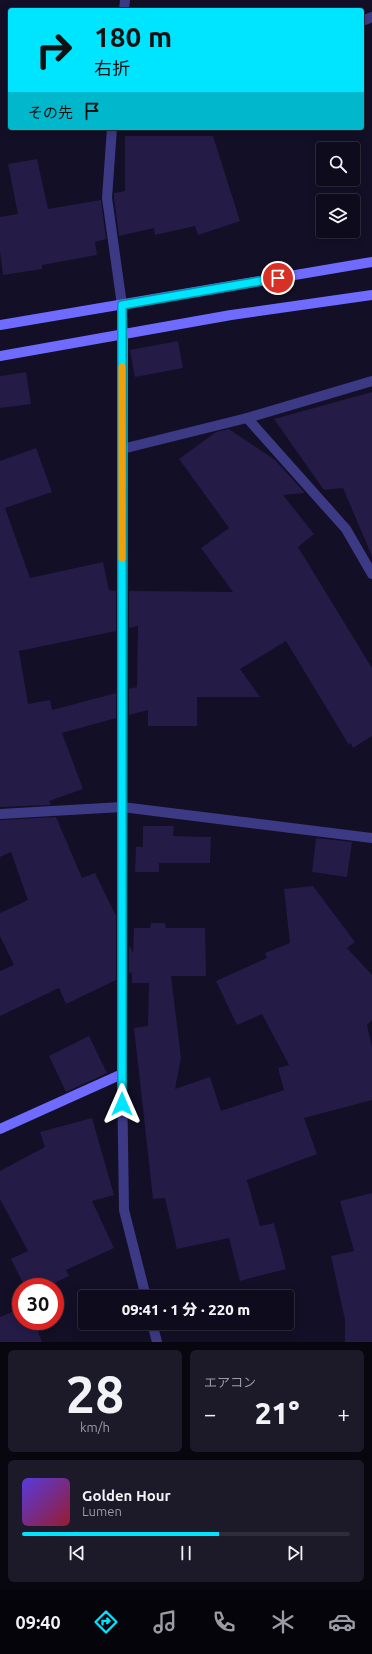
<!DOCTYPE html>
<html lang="ja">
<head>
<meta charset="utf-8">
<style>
  :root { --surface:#0e0b1c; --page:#1c1929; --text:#f1f3f6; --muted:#9b9ba3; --line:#2e2b3b; --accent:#00e5ff }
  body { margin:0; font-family:Ubuntu,"Noto Sans JP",sans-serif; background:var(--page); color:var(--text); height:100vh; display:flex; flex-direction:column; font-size:15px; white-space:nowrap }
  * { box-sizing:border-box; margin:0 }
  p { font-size:13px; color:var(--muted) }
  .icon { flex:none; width:22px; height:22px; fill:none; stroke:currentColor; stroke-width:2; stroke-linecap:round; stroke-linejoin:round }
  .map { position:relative; height:1342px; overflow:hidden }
  .drawer { display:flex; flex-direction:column; gap:8px; padding:8px; background:#08060f; flex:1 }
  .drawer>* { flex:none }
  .hud { position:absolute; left:8px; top:8px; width:356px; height:122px; border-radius:4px; box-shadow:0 2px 10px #0003,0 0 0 1px var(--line); background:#00e5ff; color:#111; overflow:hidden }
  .fabs { position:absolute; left:316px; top:142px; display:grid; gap:8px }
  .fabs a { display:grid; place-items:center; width:44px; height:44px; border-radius:4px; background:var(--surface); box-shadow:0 2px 10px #0003,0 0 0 1px var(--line); font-size:20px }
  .speed { position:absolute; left:12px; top:1278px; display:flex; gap:8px; font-size:20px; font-weight:700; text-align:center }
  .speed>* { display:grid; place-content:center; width:52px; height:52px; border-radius:50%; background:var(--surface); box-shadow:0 2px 10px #0003,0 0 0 1px var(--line); line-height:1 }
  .speed .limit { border:6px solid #d22; background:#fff; color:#111 }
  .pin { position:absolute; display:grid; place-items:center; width:34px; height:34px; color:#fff; margin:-17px; border:2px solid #fff; border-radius:50%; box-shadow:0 1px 4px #0007 }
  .me { position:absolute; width:44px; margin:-22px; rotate:0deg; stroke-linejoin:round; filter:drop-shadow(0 0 3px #0008) }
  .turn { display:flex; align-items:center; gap:14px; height:84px; padding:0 20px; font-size:18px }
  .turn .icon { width:52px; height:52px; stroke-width:2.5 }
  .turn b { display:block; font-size:28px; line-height:34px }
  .then { display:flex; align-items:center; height:38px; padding:0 20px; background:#0003; gap:8px; font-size:15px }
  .big { font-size:30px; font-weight:800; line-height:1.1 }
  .drawer .widget { flex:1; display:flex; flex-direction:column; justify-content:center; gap:6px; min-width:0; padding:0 14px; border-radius:6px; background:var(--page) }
  .drawer .dial { align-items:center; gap:0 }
  .dial b { font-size:52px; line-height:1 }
  .song { display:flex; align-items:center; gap:12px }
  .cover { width:48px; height:48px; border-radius:6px; background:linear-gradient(135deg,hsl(250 70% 55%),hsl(350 70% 35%)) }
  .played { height:4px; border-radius:2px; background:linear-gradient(90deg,var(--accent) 60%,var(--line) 60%) }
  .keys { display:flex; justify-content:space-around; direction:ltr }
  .heat { display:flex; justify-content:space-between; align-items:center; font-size:22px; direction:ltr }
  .drawer .tiles { flex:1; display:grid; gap:8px; grid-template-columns:1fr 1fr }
  .widget:last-child { grid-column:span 2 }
  .trip { position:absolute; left:78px; top:1290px; width:216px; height:40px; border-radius:4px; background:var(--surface); box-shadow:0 2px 10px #0003,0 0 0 1px var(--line); font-weight:800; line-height:40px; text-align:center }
  .tabs { display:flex; height:64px; justify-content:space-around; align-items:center; background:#06040b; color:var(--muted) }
  .tabs .icon { width:28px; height:28px }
  .tabs .active { color:var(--accent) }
  .tabs b { font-size:18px; color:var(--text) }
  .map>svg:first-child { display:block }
  .building { fill:#241b47 }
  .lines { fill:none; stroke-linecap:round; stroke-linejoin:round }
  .street { stroke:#3d3a85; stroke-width:10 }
  .secondary { stroke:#6f6bff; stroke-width:10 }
  .route-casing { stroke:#0095a6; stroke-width:10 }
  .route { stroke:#00e5ff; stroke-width:7 }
  .slow { stroke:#f59e0b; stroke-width:7 }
</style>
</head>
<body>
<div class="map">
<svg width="372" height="1342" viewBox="0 0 372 1342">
  <rect width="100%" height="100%" fill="#130f26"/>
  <g class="building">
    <path d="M125,136H213L240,221L198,235L195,226L155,235L154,228L119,236L114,198V193L125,191Z"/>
    <path d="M37,159L48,209L101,200L106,239L95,242L97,255L42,265V269L3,275L0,251V217L18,214L8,164Z"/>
    <path d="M178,341L183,368L135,377L130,350Z"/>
    <path d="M26,372L31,404L0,408V376Z"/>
    <path d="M372,392V556L343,488L324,490L274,419Z"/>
    <path d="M229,429L275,460L305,493L283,495L314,534L298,547L372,668V736L353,748L351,743L349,745L286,641L240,669L260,697H197V726H148V710L129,715V689L137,687L138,626L129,628V591L233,592L201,548L229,528L179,459L216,432Z"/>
    <path d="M36,448L52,492L5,508L30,578L103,562L109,590L116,591V631L19,651L28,704L50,700L52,710L116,693V718L62,733L83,789L49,801L51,805L0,807V461Z"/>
    <path d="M56,817L82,878L95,873L116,916V980L66,1004L59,988L0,1016V971L14,965L0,936V913L28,900L11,852L0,857V820Z"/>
    <path d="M143,826H174L173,836L211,837L210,863H159V872H135L136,847H143Z"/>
    <path d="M316,838L352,842L347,877L312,872Z"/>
    <path d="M313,886L355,942L347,948L372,975V1020L367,1025L372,1047V1100L304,1118L317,1154L247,1180L260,1226L274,1223L286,1269L240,1281L229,1238L177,1249L165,1198L153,1199L134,1028L148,1026L149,983H132V972L129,974V944L133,953L134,928H150L151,923H165L166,928H205L206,976H171L181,1058L175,1089L210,1077L221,1111L284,1090L278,1068L289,1065L262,1014L237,1025L216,981L267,958L265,953L290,943L284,889Z"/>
    <path d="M89,1036L107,1073L66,1092L49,1056Z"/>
    <path d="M92,1118L114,1195L92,1201L114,1248L66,1270L69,1276L46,1287H25L11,1259L28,1251L0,1199V1171L45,1147L40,1132Z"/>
    <path d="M372,1193V1342H345V1320L331,1256L354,1251L340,1201Z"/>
    <path d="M21,1308V1321H34L42,1342H0V1317Z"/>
  </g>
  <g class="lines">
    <g class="street">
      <path d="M124,10L125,0"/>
      <path d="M362,21L372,17"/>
      <path d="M112,128L107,198L122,305L123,334"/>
      <path d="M372,381L247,418L346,529L372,574"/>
      <path d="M122,449L247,418"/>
      <path d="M0,814L122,807L372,838"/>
      <path d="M122,1074L124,1210L146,1297"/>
      <path d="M152,1323L157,1342"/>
    </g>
    <g class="secondary">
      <path d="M0,325L372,262"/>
      <path d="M0,356L231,315L372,295"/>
      <path d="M0,1129L122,1074L123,334"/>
    </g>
  </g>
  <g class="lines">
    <g class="route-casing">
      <path id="route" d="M122,1104V305L278,278"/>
    </g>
    <use href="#route" class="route"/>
    <path class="slow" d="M122,558V367"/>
  </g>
</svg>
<div class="fabs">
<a><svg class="icon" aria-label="search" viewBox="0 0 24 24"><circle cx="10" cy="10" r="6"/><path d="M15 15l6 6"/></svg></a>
<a><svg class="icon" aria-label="layers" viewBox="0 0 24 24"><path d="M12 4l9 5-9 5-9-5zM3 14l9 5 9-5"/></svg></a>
</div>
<div class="speed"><div class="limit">30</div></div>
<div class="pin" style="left:278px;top:278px;background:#d93025"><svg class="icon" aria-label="arrive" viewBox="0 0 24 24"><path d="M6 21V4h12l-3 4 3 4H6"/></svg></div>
<svg class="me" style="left:122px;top:1104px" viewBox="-20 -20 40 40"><path d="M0-17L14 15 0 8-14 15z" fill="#00e5ff" stroke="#fff" stroke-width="4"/></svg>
<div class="trip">09:41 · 1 分 · 220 m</div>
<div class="hud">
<div class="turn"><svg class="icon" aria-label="right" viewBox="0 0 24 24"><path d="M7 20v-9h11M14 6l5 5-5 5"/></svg><div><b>180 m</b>右折</div></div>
<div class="then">その先<svg class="icon" aria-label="arrive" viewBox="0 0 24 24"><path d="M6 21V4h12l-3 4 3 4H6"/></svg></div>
</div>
</div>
<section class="drawer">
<div class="tiles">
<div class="widget dial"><b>28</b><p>km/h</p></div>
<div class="widget"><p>エアコン</p>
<div class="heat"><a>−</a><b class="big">21°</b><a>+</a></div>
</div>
<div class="widget">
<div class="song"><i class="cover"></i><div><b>Golden Hour</b><p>Lumen</p></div></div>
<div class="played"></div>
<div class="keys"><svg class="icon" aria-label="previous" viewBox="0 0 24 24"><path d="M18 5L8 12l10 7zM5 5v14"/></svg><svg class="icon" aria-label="pause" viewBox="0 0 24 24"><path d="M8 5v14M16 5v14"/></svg><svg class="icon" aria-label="next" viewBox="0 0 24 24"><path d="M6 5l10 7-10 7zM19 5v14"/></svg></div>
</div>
</div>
</section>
<nav class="tabs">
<b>09:40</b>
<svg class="icon active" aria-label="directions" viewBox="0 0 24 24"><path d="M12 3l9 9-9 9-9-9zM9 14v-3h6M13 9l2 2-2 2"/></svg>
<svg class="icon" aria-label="music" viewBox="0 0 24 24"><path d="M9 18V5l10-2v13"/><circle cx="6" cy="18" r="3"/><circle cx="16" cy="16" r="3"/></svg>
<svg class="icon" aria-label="phone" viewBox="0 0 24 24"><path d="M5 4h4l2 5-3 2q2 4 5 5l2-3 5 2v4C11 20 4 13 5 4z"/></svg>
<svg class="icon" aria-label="climate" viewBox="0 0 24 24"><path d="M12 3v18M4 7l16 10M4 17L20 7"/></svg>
<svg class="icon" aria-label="car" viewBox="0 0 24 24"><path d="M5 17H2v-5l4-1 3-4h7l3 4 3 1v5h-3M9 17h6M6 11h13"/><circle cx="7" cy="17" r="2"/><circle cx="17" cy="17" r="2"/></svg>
</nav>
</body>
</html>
